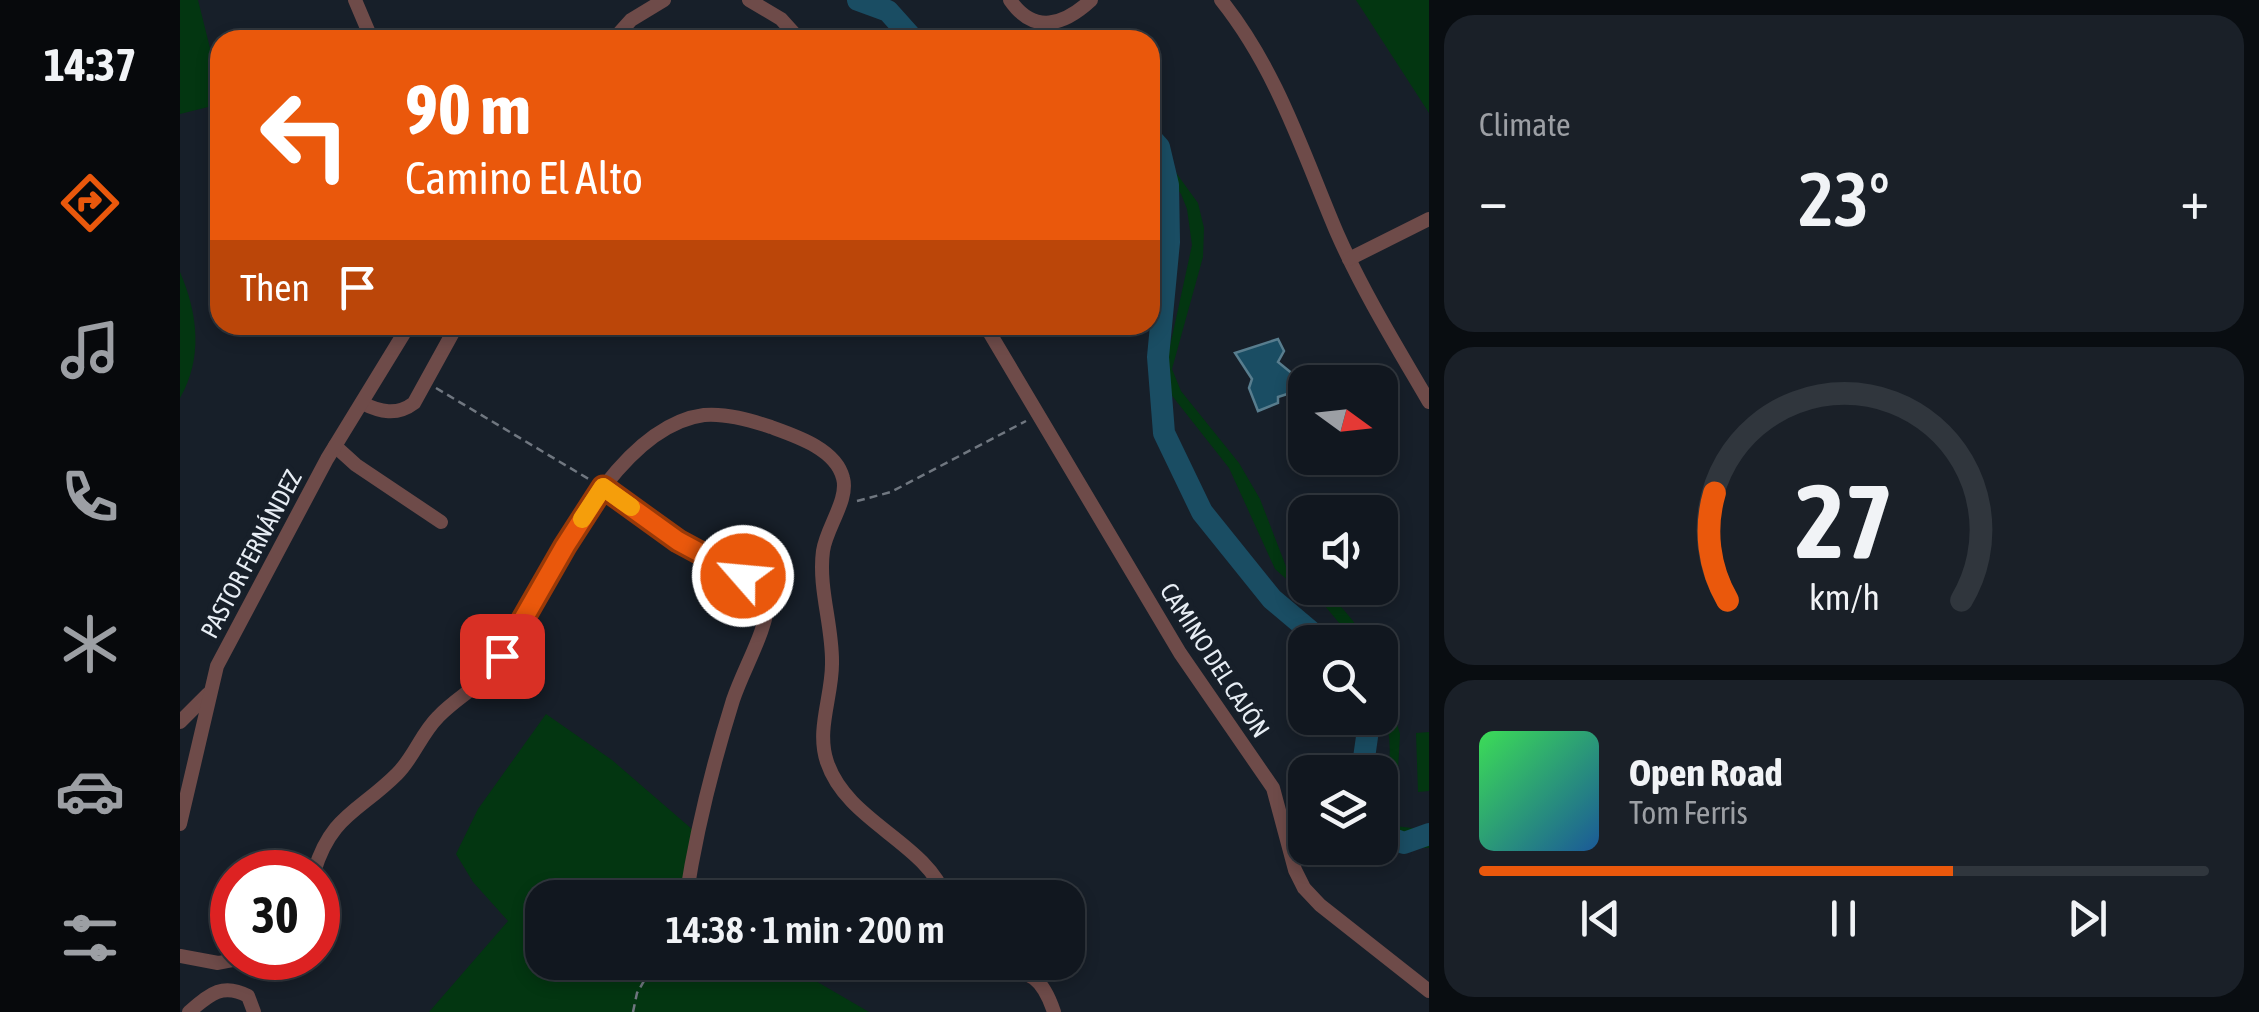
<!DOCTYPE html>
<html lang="en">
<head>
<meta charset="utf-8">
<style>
  :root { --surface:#11171f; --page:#1a2028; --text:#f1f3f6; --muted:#9c9fa4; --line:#30363d; --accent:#ea580c }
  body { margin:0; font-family:"Asap Condensed",sans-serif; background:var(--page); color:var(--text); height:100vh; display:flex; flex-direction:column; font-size:38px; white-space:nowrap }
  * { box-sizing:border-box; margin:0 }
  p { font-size:32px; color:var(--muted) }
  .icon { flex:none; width:55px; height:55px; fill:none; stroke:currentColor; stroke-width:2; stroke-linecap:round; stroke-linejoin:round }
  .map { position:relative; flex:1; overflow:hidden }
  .drawer { display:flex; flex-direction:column; gap:15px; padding:15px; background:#090d11; width:830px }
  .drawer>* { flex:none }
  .guide { position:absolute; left:30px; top:30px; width:950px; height:305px; border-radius:30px; box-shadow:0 5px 15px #0003,0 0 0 2px var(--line); background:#ea580c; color:#fff; overflow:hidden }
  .needle { width:65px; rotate:105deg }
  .fabs { position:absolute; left:1108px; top:365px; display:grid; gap:20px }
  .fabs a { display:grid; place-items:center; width:110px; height:110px; border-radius:20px; background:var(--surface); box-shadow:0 5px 15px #0003,0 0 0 2px var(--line); font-size:50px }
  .speed { position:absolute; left:30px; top:850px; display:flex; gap:20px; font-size:50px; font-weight:700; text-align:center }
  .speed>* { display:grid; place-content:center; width:130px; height:130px; border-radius:50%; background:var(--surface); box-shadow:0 5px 15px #0003,0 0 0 2px var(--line); line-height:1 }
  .speed .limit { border:15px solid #d22; background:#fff; color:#111 }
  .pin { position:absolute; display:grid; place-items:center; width:85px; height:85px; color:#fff; margin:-42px; border-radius:20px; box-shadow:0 5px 15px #0006 }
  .me { position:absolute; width:110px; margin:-55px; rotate:297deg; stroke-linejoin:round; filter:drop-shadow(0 0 8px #0008) }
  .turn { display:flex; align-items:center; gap:35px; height:210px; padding:0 30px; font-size:45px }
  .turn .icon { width:130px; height:130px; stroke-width:2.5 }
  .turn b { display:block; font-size:70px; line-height:85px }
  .then { display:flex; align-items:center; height:95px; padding:0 30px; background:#0003; gap:20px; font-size:38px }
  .big { font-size:75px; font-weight:600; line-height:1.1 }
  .drawer .tile { flex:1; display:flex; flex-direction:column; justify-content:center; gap:15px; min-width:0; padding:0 35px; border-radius:30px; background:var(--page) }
  .drawer .dial { align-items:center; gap:0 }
  .dial svg { height:260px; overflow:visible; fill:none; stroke:var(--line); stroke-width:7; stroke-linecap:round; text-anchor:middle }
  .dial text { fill:var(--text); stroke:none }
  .song { display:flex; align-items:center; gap:30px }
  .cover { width:120px; height:120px; border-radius:15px; background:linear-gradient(135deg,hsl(130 70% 55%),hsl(210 70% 35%)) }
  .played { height:10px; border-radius:5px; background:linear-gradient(90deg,var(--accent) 65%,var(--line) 65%) }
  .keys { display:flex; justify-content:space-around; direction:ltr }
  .heat { display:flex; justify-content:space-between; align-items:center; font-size:55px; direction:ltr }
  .trip { position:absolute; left:345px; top:880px; width:560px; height:100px; border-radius:30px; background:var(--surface); box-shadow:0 5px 15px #0003,0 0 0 2px var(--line); font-weight:600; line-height:100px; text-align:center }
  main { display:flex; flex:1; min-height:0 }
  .tab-bar { display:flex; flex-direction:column; width:180px; justify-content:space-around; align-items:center; background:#07090c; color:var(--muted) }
  .tab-bar .icon { width:70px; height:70px }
  .tab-bar .selected { color:var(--accent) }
  .tab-bar b { font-size:45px; color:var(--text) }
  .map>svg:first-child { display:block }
  .green { fill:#033611 }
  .water { fill:#1a4d63; stroke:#587d8e; stroke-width:2.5 }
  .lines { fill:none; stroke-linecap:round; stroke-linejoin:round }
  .river { stroke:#1a4d63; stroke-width:22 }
  .path { stroke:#707780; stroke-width:2.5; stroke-dasharray:8 5; stroke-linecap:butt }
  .minor { stroke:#6e4b49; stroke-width:14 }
  .route-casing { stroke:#983908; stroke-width:25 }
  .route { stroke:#ea580c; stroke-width:18 }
  .slow { stroke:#f59e0b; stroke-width:18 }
  .labels { text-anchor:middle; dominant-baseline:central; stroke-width:10; stroke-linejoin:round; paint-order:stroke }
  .street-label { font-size:25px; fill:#e7edf4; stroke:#171f29 }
</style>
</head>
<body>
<main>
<nav class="tab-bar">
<b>14:37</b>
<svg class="icon selected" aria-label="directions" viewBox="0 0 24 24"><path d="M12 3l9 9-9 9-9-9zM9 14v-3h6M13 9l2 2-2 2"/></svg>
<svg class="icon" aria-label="music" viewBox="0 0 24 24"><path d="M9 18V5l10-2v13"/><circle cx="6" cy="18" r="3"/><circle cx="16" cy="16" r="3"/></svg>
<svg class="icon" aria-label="phone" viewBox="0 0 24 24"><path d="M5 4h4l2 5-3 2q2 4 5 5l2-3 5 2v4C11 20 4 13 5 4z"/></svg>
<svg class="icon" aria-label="climate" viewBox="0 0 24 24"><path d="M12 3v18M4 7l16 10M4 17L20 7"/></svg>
<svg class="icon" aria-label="car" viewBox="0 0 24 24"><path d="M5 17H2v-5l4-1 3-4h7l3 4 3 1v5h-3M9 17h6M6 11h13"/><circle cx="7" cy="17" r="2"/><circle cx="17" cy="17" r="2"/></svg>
<svg class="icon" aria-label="filters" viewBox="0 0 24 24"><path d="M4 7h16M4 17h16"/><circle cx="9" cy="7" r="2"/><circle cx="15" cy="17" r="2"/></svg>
</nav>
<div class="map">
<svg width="1249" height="1012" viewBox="0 0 1249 1012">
  <rect width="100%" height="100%" fill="#171f29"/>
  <g class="green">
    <path d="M0,0H18L40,88V104L0,114Z"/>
    <path d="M1176,0H1249V113Z"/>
    <path d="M970,137L1018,203L1024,228L1023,257L992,369L1001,391L1059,463L1080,499L1107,569L1125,582V588C1152,588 1175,622 1187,642H1175L1145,606L1112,584L1095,569L1049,468L982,383L1012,245L1007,209L1001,194L970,153Z"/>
    <path d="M0,272C18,314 23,358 0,398Z"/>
    <path d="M1200,668L1220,734L1215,826L1249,830V848C1234,847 1216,852 1206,837C1190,816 1206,785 1209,762C1213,731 1200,699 1200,668Z"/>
    <path d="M366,714L432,760L513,830L502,897L362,898V962L605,963L689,1012H249L328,921L293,882L276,854L298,809Z"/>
    <path d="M1249,732V791L1238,792L1236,733Z"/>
  </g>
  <path class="water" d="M1098,339L1104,351L1098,362L1114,375L1120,390L1098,397V403L1078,411L1069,388L1072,379L1055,353Z"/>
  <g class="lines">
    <g class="river">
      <path d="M678,0L708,11L734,40"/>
      <path d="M970,137L979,147L988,185L989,242L978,357L984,433L1022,512L1092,599L1143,642"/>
      <path d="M1182,772L1187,737L1183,718"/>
      <path d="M1200,834L1224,843L1249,834"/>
    </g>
    <g class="path">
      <path d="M256,388L412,481"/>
      <path d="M677,501L711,492L846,421"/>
      <path d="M453,1012L457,993L475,962"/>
    </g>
    <g class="minor">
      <path d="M175,0L192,40"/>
      <path d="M569,0L601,19L620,40"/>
      <path d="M830,0C854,35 884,25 911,0"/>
      <path d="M1041,0C1097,70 1123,153 1157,233C1183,292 1217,347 1249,402"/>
      <path d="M433,40L451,20L484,0"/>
      <path d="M1169,259L1249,219"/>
      <path d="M805,325L1000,653L1093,788L1115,870L1124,888L1140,905L1249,991"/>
      <path d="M182,403C200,412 217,416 234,403L277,325"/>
      <path d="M155,446L176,465L261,522"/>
      <path d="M423,487L498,541L579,583L589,598C586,633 564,667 553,700C533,764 516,832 506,898"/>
      <path d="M0,722L28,694"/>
      <path d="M0,824L37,666L147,459L229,325"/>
      <path d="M134,872C151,815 179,812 217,774C234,757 241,734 258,717C276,698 299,687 316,666C362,594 429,427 524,415C546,413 570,420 591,427C616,436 656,449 663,478C669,500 646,528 643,551C638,588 653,627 652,664C652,697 636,730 647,762C667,822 746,842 766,898"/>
      <path d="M0,956L38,963L64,958"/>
      <path d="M795,962C836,979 856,958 874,1012"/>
      <path d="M9,1012C29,995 42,982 68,996L74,1012"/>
    </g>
  </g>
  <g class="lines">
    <g class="route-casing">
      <path id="route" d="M322,656L385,546L423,487L498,541L563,576"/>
    </g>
    <use href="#route" class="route"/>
    <path class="slow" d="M402,519L423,487L451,507"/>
  </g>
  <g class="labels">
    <g class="street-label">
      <text transform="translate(71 554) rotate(-62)">PASTOR FERNÁNDEZ</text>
      <text transform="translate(1035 660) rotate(57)">CAMINO DEL CAJÓN</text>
    </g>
  </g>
</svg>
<div class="fabs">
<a><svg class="needle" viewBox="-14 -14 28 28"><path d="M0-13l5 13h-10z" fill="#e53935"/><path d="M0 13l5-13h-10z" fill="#9c9fa4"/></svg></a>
<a><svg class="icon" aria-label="sound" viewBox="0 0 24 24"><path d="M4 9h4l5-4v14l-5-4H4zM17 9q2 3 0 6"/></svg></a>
<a><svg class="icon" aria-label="search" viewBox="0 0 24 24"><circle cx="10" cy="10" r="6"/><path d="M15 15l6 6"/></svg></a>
<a><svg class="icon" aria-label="layers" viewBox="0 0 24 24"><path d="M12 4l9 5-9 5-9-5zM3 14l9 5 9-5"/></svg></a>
</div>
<div class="speed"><div class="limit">30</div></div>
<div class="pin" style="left:322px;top:656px;background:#d93025"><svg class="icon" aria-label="arrive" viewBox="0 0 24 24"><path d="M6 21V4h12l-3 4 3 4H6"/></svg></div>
<svg class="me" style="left:563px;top:576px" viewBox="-20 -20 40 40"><circle r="17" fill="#ea580c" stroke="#fff" stroke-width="3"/><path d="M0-11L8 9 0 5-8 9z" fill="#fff"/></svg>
<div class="trip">14:38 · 1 min · 200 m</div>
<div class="guide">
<div class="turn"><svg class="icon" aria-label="left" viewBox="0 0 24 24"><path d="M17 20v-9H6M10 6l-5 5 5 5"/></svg><div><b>90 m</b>Camino El Alto</div></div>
<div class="then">Then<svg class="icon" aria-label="arrive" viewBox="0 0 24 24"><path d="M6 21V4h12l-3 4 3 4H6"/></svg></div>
</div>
</div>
<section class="drawer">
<div class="tile"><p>Climate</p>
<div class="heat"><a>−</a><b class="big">23°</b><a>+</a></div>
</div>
<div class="tile dial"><svg viewBox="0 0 100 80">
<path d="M14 69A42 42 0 1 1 86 69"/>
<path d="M14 69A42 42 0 0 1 10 36" stroke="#ea580c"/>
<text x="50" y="56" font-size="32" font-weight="700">27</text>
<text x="50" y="72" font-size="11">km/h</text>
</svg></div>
<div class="tile">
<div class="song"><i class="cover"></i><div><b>Open Road</b><p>Tom Ferris</p></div></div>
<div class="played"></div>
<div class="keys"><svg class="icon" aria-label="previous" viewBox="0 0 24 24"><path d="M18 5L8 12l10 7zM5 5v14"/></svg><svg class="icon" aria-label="pause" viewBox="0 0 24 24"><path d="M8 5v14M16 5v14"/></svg><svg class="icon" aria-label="next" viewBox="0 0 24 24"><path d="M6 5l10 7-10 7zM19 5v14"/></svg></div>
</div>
</section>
</main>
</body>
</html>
